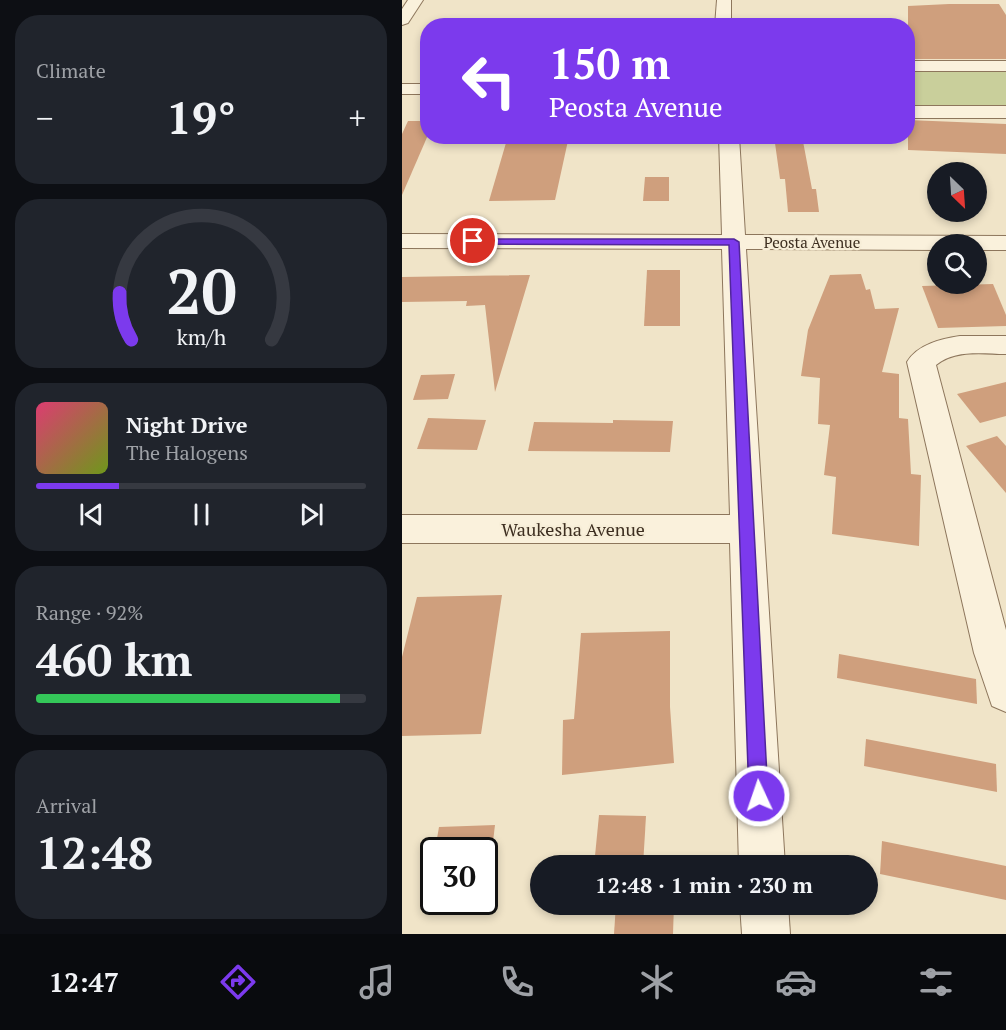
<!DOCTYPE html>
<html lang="en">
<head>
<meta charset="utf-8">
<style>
  :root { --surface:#171b24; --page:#20242c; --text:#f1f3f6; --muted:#9ea1a6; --line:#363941; --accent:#7c3aed }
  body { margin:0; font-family:"PT Serif",serif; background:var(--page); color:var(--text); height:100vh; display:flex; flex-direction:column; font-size:22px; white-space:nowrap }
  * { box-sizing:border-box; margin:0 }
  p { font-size:20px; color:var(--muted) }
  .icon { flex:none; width:33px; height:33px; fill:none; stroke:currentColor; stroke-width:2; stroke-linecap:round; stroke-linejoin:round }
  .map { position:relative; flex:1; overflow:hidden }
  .panel { display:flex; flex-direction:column; gap:15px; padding:15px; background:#0d0f14; width:402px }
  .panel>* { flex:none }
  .guide { position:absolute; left:18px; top:18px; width:495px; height:126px; border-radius:24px; box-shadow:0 3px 9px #0003; background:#7c3aed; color:#fff; overflow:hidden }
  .needle { width:39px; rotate:155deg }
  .buttons { position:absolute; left:525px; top:162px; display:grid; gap:12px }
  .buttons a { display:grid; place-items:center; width:60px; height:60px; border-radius:50%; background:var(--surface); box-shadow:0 3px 9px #0003; font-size:30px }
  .speed { position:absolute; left:18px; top:837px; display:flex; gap:12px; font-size:30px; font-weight:700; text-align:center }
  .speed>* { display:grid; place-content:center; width:78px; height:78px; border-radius:50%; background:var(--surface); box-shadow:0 3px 9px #0003; line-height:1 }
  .speed .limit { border:3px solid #111; border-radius:9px; background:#fff; color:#111 }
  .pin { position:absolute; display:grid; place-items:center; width:51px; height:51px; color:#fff; margin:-26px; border:3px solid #fff; border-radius:50%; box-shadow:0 2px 6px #0007 }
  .me { position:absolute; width:66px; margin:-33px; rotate:357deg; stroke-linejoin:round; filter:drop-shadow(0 0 4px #0008) }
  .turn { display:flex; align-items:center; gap:21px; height:126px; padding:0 30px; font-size:27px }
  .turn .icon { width:78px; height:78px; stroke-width:2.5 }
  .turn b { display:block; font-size:42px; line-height:51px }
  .big { font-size:45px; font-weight:700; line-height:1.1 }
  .panel .tile { flex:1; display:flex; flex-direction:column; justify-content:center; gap:9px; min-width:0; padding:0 21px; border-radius:24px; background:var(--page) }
  .panel .dial { align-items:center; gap:0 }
  .dial svg { height:156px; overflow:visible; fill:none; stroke:var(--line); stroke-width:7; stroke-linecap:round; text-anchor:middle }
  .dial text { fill:var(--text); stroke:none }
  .song { display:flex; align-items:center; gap:18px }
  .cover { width:72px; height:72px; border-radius:9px; background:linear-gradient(135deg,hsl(340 70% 55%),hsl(80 70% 35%)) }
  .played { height:6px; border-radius:3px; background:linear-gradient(90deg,var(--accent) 25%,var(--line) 25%) }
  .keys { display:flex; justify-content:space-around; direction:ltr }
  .heat { display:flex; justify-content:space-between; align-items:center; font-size:33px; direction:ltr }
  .charge { height:9px; border-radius:4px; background:linear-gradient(90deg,#34c759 92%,var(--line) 0) }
  .trip { position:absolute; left:128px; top:855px; width:348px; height:60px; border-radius:30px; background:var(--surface); box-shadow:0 3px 9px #0003; font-weight:700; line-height:60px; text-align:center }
  .menu { display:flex; height:96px; justify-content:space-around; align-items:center; background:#090b0e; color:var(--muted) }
  .menu .icon { width:42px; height:42px }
  .menu .on { color:var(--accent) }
  .menu b { font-size:27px; color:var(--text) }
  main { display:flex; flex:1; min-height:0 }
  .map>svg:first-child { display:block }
  .green { fill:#c9cf9b }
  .building { fill:#cf9f7d }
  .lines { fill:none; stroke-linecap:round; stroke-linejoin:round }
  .minor-casing { stroke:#8d765c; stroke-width:2 }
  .minor { fill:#faf1dc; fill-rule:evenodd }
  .route { fill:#7c3aed; stroke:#51269a; stroke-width:1.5 }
  .labels { text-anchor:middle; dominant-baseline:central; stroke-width:4.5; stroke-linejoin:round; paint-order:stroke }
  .far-street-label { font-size:15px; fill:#3d2e20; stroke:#f7eed8 }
  .street-label { font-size:18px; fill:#3d2e20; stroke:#f7eed8 }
</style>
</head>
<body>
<main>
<section class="panel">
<div class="tile"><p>Climate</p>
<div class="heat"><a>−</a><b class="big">19°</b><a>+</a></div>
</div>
<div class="tile dial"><svg viewBox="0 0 100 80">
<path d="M14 69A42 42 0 1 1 86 69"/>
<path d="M14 69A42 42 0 0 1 8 45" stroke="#7c3aed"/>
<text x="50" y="56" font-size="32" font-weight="700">20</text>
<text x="50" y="72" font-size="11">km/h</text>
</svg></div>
<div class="tile">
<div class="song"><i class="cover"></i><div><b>Night Drive</b><p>The Halogens</p></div></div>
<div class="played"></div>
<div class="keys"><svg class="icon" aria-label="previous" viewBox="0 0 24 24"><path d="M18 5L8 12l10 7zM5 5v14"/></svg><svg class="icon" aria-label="pause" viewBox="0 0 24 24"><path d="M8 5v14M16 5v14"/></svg><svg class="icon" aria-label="next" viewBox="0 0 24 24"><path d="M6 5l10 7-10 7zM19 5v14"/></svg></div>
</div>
<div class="tile"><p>Range · 92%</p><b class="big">460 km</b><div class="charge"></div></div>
<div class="tile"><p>Arrival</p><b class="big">12:48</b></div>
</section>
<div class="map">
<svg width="604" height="934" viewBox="0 0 604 934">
  <rect width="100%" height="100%" fill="#f0e4c8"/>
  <path class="green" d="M604,71V108H506V72Z"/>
  <g class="building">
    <path d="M547,4H597L604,15V59H506V6Z"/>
    <path d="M506,120L604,124V154L506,150Z"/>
    <path d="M6,121H26V135L0,195V134Z"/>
    <path d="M106,136H167L153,200L87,201Z"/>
    <path d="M372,136H400L410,189H414L417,212H386L383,179H378Z"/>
    <path d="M243,177H267V201H241Z"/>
    <path d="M245,270H278V326H242Z"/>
    <path d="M459,274L464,290L468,289L473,309L497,308L480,372L497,374V418L506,419L509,474L519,475L517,546L430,534L434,477L422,475L428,425L416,424L418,378L399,376L406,330L428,275Z"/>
    <path d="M128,275L93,392L83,305L64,306L65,301L0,302V277Z"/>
    <path d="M591,284L604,315V326L536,328L520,286Z"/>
    <path d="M53,374L46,399L11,400L19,375Z"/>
    <path d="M604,382V416L578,423L555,394Z"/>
    <path d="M26,418L84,420L75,450L15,449Z"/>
    <path d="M211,420L271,421L268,452L126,451L132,422L211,423Z"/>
    <path d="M595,436L604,446V493L564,446Z"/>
    <path d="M100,595L79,734L0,736V657L15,597Z"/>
    <path d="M268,631V707L272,763L160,775L161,720L172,719L179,633Z"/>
    <path d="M437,654L574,679L575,704L435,678Z"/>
    <path d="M464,739L594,764L595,792L462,766Z"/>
    <path d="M197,815L244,816L241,866H192Z"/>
    <path d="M93,825L90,850H33L37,827Z"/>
    <path d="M480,841L604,866V900L478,874Z"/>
    <path d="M214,904H272L271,934H212Z"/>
  </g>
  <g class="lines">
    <g class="minor-casing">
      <g id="minor">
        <path d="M6,0H21L6,23L0,25V9Z"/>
        <path d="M315,0H329V26H313Z"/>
        <rect x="506" y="61" width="98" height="10"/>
        <rect x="0" y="84" width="26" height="10"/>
        <rect x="506" y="106" width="98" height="12"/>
        <path d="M317,136H337L343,235L604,236V250H574V244H536V250L344,249L383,866H337L328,543H0V515H328L320,249L0,248V234L320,235Z"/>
        <path d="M558,336H604V354C581,354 553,349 534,365L604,630V712L590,706L572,653L505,362C516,344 539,339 558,336Z"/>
        <path d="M338,904H386L388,934H340Z"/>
      </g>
    </g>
    <use href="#minor" class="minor"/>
  </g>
  <path class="route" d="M68,239H332L337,242L366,796L363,802L357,805L350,802L347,796L327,245L71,244L66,241Z"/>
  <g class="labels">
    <g class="far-street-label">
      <text x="410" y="242">Peosta Avenue</text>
    </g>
    <g class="street-label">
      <text x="171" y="529">Waukesha Avenue</text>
    </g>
  </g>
</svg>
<div class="buttons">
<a><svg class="needle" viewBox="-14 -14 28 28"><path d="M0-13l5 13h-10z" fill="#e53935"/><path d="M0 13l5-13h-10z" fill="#9ea1a6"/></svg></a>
<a><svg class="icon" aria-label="search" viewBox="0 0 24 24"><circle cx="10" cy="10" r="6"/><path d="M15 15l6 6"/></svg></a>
</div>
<div class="speed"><div class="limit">30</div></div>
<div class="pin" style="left:71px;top:241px;background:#d93025"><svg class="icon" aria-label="arrive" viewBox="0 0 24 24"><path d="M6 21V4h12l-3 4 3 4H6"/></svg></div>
<svg class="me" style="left:357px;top:796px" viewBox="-20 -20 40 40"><circle r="17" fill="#7c3aed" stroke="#fff" stroke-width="3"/><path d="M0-11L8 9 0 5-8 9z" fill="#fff"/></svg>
<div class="trip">12:48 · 1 min · 230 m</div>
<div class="guide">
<div class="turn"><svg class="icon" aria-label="left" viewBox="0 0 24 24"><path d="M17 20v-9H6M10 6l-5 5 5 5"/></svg><div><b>150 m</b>Peosta Avenue</div></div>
</div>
</div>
</main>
<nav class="menu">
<b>12:47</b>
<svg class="icon on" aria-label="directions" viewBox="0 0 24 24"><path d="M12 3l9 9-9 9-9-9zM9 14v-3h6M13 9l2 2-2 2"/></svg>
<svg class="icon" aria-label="music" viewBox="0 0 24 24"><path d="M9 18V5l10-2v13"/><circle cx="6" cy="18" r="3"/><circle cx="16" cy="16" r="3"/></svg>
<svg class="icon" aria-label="phone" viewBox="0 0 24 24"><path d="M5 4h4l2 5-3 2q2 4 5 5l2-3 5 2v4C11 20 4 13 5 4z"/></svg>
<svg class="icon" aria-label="climate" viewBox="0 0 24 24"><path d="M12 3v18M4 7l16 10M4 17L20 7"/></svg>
<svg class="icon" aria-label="car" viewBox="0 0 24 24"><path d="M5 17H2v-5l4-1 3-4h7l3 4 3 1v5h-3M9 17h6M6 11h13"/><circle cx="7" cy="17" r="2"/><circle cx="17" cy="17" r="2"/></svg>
<svg class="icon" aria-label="filters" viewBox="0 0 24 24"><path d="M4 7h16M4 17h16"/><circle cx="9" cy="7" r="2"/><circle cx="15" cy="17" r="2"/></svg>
</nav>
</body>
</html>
